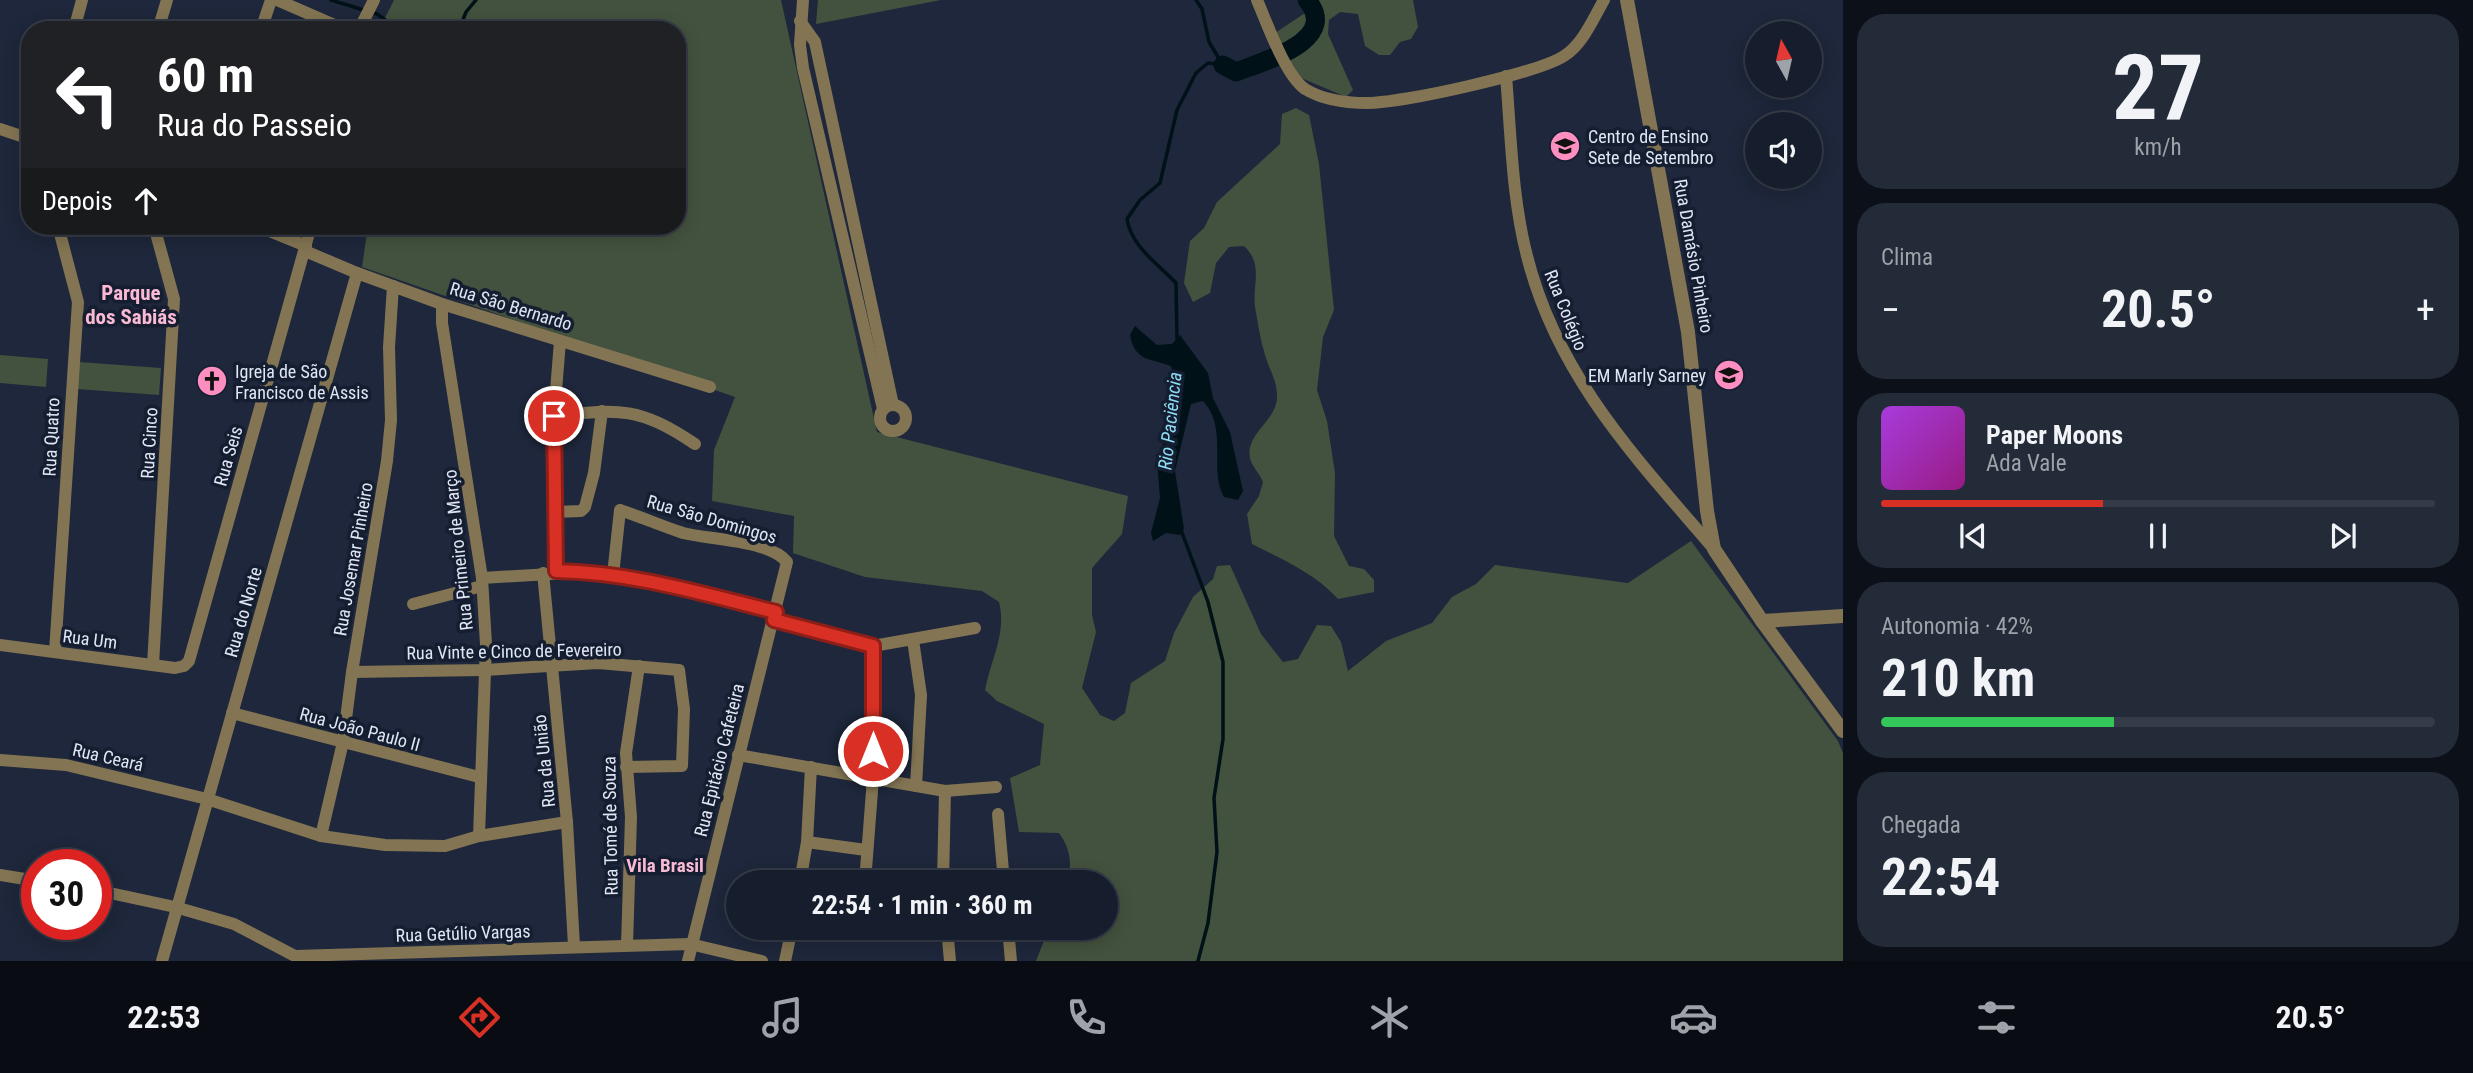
<!DOCTYPE html>
<html lang="pt">
<head>
<meta charset="utf-8">
<style>
  :root { --surface:#161d2c; --page:#232a38; --text:#f1f3f6; --muted:#9ea2a9; --line:#353b48; --accent:#d93025 }
  body { margin:0; font-family:"Roboto Condensed",sans-serif; background:var(--page); color:var(--text); height:100vh; display:flex; flex-direction:column; font-size:26px; white-space:nowrap }
  * { box-sizing:border-box; margin:0 }
  p { font-size:23px; color:var(--muted) }
  .icon { flex:none; width:38px; height:38px; fill:none; stroke:currentColor; stroke-width:2; stroke-linecap:round; stroke-linejoin:round }
  .map { position:relative; flex:1; overflow:hidden }
  .sheet { display:flex; flex-direction:column; gap:14px; padding:14px; background:#0c1018; width:630px }
  .sheet>* { flex:none }
  .guide { position:absolute; left:21px; top:21px; width:665px; height:214px; border-radius:28px; box-shadow:0 4px 18px #0003,0 0 0 2px var(--line); background:#202124; color:#fff; overflow:hidden }
  .needle { width:46px; rotate:352deg }
  .controls { position:absolute; left:1745px; top:21px; display:grid; gap:14px }
  .controls a { display:grid; place-items:center; width:77px; height:77px; border-radius:50%; background:var(--surface); box-shadow:0 4px 18px #0003,0 0 0 2px var(--line); font-size:35px }
  .speed { position:absolute; left:21px; top:849px; display:flex; gap:14px; font-size:35px; font-weight:700; text-align:center }
  .speed>* { display:grid; place-content:center; width:91px; height:91px; border-radius:50%; background:var(--surface); box-shadow:0 4px 18px #0003,0 0 0 2px var(--line); line-height:1 }
  .speed .limit { border:10px solid #d22; background:#fff; color:#111 }
  .pin { position:absolute; display:grid; place-items:center; width:60px; height:60px; color:#fff; margin:-30px; border:4px solid #fff; border-radius:50%; box-shadow:0 2px 7px #0007 }
  .me { position:absolute; width:77px; margin:-38px; rotate:0deg; stroke-linejoin:round; filter:drop-shadow(0 0 5px #0008) }
  .turn { display:flex; align-items:center; gap:24px; height:147px; padding:0 21px; font-size:32px }
  .turn .icon { width:91px; height:91px; stroke-width:2.5 }
  .turn b { display:block; font-size:49px; line-height:60px }
  .then { display:flex; align-items:center; height:66px; padding:0 21px; background:#0003; gap:14px; font-size:26px }
  .big { font-size:52px; font-weight:700; line-height:1.1 }
  .sheet .widget { flex:1; display:flex; flex-direction:column; justify-content:center; gap:10px; min-width:0; padding:0 24px; border-radius:28px; background:var(--page) }
  .sheet .dial { align-items:center; gap:0 }
  .dial b { font-size:91px; line-height:1 }
  .song { display:flex; align-items:center; gap:21px }
  .cover { width:84px; height:84px; border-radius:10px; background:linear-gradient(135deg,hsl(280 70% 55%),hsl(310 70% 35%)) }
  .played { height:7px; border-radius:4px; background:linear-gradient(90deg,var(--accent) 40%,var(--line) 40%) }
  .keys { display:flex; justify-content:space-around; direction:ltr }
  .heat { display:flex; justify-content:space-between; align-items:center; font-size:38px; direction:ltr }
  .charge { height:10px; border-radius:5px; background:linear-gradient(90deg,#34c759 42%,var(--line) 0) }
  .trip { position:absolute; left:726px; top:870px; width:392px; height:70px; border-radius:35px; background:var(--surface); box-shadow:0 4px 18px #0003,0 0 0 2px var(--line); font-weight:700; line-height:70px; text-align:center }
  .tab-bar { display:flex; height:112px; justify-content:space-around; align-items:center; background:#090c12; color:var(--muted) }
  .tab-bar .icon { width:49px; height:49px }
  .tab-bar .selected { color:var(--accent) }
  .tab-bar b { font-size:32px; color:var(--text) }
  main { display:flex; flex:1; min-height:0 }
  .map>svg:first-child { display:block }
  .green { fill:#43523e }
  .water { fill:#001118 }
  .lines { fill:none; stroke-linecap:round; stroke-linejoin:round }
  .stream { stroke:#001118; stroke-width:3.5 }
  .river { stroke:#001118; stroke-width:19 }
  .minor { stroke:#837553; stroke-width:12 }
  .tertiary { stroke:#837553; stroke-width:14 }
  .route-casing { stroke:#8d1f18; stroke-width:18 }
  .route { stroke:#d93025; stroke-width:12 }
  .labels { text-anchor:middle; dominant-baseline:central; stroke-width:7; stroke-linejoin:round; paint-order:stroke }
  .poi-label { font-size:18px; fill:#e0e6f4; stroke:#151e31; text-anchor:start }
  .street-label { font-size:18px; fill:#e0e6f4; stroke:#151e31 }
  .water-label { font-size:19px; font-style:italic; fill:#8eddf6; stroke:#151e31 }
  .neighbourhood-label { font-size:19px; font-weight:bold; fill:#fabad4; stroke:#151e31 }
  .quarter-label { font-size:21px; font-weight:bold; fill:#fabad4; stroke:#151e31 }
</style>
</head>
<body>
<main>
<div class="map">
<svg width="1843" height="961" viewBox="0 0 1843 961">
  <rect width="100%" height="100%" fill="#1e273b"/>
  <g class="green">
    <path d="M394,0H781L877,432L1128,496L1122,534L1092,568V615L1096,632L1082,688L1100,715L1114,721L1125,713L1131,683L1165,661L1174,633L1193,597L1213,579L1217,566L1230,565L1261,634L1283,662L1298,659L1317,625L1331,626L1341,642L1348,671L1386,641L1432,623L1452,597L1476,584L1495,565L1628,583L1691,541L1838,741L1843,753V961H1036L1049,928H1106V882H1067C1073,864 1070,848 1059,833L1019,832L1010,778L1040,765L1044,724L997,701L985,690C991,658 1007,633 999,602L982,591L865,577L793,553L794,516L712,501L714,450L735,397L362,267L368,226H677V30H379Z"/>
    <path d="M818,0H941L816,24Z"/>
    <path d="M1306,0H1413L1418,27L1411,39L1400,42L1390,55H1379L1365,46L1358,14L1340,12L1329,20L1328,34L1353,90L1346,97L1292,74L1275,33L1305,13Z"/>
    <path d="M1296,108L1309,115L1319,164L1334,310L1323,337L1317,390L1327,421L1335,473L1334,536L1349,566L1364,569L1374,580V592L1338,599C1313,572 1283,560 1252,544L1247,514L1259,496L1263,482C1260,474 1251,465 1250,458C1245,433 1278,420 1277,396C1277,380 1269,369 1265,355C1260,339 1258,323 1255,307C1252,284 1264,265 1244,246L1229,247L1216,263L1210,293L1193,302L1184,283L1190,241L1204,228L1217,202L1280,144L1282,114Z"/>
    <path d="M0,355L48,359L46,387L0,383Z"/>
    <path d="M79,362L161,368L159,395L77,389Z"/>
  </g>
  <path class="water" d="M1135,326L1157,345L1172,344L1180,335L1208,373L1213,398L1230,432L1243,491L1238,500L1224,497C1208,469 1229,429 1203,401L1191,404L1175,471L1184,529L1180,535L1166,533L1153,541L1151,533L1160,498L1157,461L1170,423L1174,377L1171,366C1150,358 1135,362 1130,335Z"/>
  <g class="lines">
    <g class="stream">
      <path d="M331,0L377,14L399,30"/>
      <path d="M1196,0L1202,9L1209,42L1223,65"/>
      <path d="M459,30L466,12L476,0"/>
      <path d="M1177,339L1176,283C1158,264 1131,246 1127,219L1140,200L1160,183L1177,110L1196,73L1208,63L1223,65"/>
      <path d="M1181,530L1208,602L1223,662V739L1214,798L1217,852L1208,923L1198,961"/>
    </g>
    <path class="river" d="M1223,65L1236,72C1263,61 1341,41 1307,0"/>
    <g class="minor">
      <path d="M277,0L346,30"/>
      <path d="M803,0L800,45L803,68L883,409"/>
      <path d="M1257,0C1267,23 1285,75 1305,89C1323,100 1346,103 1367,103C1402,103 1535,74 1564,56C1583,44 1593,19 1604,0"/>
      <path d="M800,21L815,42L893,405"/>
      <path d="M74,30L82,0"/>
      <path d="M158,30L167,0"/>
      <path d="M261,30L271,0"/>
      <path d="M359,30L374,0"/>
      <path d="M1506,76C1511,136 1512,198 1527,256C1557,376 1636,458 1714,549"/>
      <path d="M0,129L30,139"/>
      <path d="M257,226L306,246"/>
      <path d="M305,251L357,273L442,304L710,387"/>
      <path d="M442,304V323L482,578L486,644L479,836"/>
      <circle cx="893" cy="418" r="13"/>
      <path d="M554,416C619,409 638,406 695,444"/>
      <path d="M554,512L581,511L585,507L594,473L602,411"/>
      <path d="M556,571L554,416L560,341"/>
      <path d="M543,573L567,822L574,946"/>
      <path d="M613,575L620,510C641,517 662,526 683,533C710,540 770,540 787,562L688,961"/>
      <path d="M482,578L584,572L683,589L776,612"/>
      <path d="M413,604L482,586"/>
      <path d="M774,620L873,646L975,628"/>
      <path d="M913,640L921,695L916,786"/>
      <path d="M0,645L175,668L184,666L189,661L311,226"/>
      <path d="M55,652L78,302L58,226"/>
      <path d="M153,665L174,299L154,226"/>
      <path d="M352,672L485,670L598,663L679,670L684,709L682,766L626,767"/>
      <path d="M232,713L479,777"/>
      <path d="M738,755L945,791L996,787"/>
      <path d="M0,760L66,765L207,799L321,836L385,845L445,846L479,836L567,822"/>
      <path d="M998,814L1004,882"/>
      <path d="M321,836L343,742L352,672L387,461L391,420L389,347L393,286"/>
      <path d="M807,842L866,850"/>
      <path d="M0,875L37,881"/>
      <path d="M800,882L807,842L811,767"/>
      <path d="M865,882L873,778V646"/>
      <path d="M943,882L945,791"/>
      <path d="M96,890L175,907L234,924L295,956L690,944L762,961"/>
      <path d="M947,928L950,961"/>
      <path d="M1008,928L1011,961"/>
      <path d="M627,945L631,817L626,753L639,666"/>
      <path d="M162,961L357,273"/>
      <path d="M785,961L792,928"/>
    </g>
    <g class="tertiary">
      <path d="M1627,0L1688,332L1707,511L1714,549L1762,621L1843,731"/>
      <path d="M1762,621L1843,616"/>
    </g>
  </g>
  <g class="lines">
    <g class="route-casing">
      <path id="route" d="M554,416L556,571C631,572 704,594 776,612L774,620L873,646V751"/>
    </g>
    <use href="#route" class="route"/>
  </g>
  <defs>
    <g id="school-disc" transform="scale(1.575)"><circle r="9.5" fill="#fd8ec0" stroke="#151e31"/><path d="M0-5L7-2L0 1L-7-2ZM-4 1L0 2.5L4 1V4Q0 6-4 4Z" fill="#111"/></g>
    <g id="church-disc" transform="scale(1.575)"><circle r="9.5" fill="#fd8ec0" stroke="#151e31"/><path d="M-1.2-6h2.4v3.5h3.3v2.4h-3.3V6h-2.4V-.1h-3.3v-2.4h3.3Z" fill="#111"/></g>
  </defs>
  <g fill-rule="evenodd">
    <use href="#school-disc" x="1565" y="146"/>
    <use href="#school-disc" x="1729" y="375"/>
    <use href="#church-disc" x="212" y="381"/>
  </g>
  <g class="labels">
    <g class="poi-label">
      <text x="1588" y="136">Centro de Ensino<tspan x="1588" dy="21">Sete de Setembro</tspan></text>
      <text x="235" y="371">Igreja de São<tspan x="235" dy="21">Francisco de Assis</tspan></text>
      <text x="1706" y="375" text-anchor="end">EM Marly Sarney</text>
    </g>
    <g class="street-label">
      <text transform="translate(1694 256) rotate(80)">Rua Damásio Pinheiro</text>
      <text transform="translate(511 306) rotate(17)">Rua São Bernardo</text>
      <text transform="translate(1566 310) rotate(68)">Rua Colégio</text>
      <text transform="translate(51 437) rotate(-87)">Rua Quatro</text>
      <text transform="translate(149 443) rotate(-87)">Rua Cinco</text>
      <text transform="translate(228 456) rotate(-74)">Rua Seis</text>
      <text transform="translate(712 519) rotate(16)">Rua São Domingos</text>
      <text transform="translate(458 550) rotate(-96)">Rua Primeiro de Março</text>
      <text transform="translate(353 559) rotate(-80)">Rua Josemar Pinheiro</text>
      <text transform="translate(243 612) rotate(-74)">Rua do Norte</text>
      <text transform="translate(90 639) rotate(7)">Rua Um</text>
      <text transform="translate(514 651) rotate(-1)">Rua Vinte e Cinco de Fevereiro</text>
      <text transform="translate(360 729) rotate(15)">Rua João Paulo II</text>
      <text transform="translate(108 757) rotate(13)">Rua Ceará</text>
      <text transform="translate(719 760) rotate(-76)">Rua Epitácio Cafeteira</text>
      <text transform="translate(544 761) rotate(-96)">Rua da União</text>
      <text transform="translate(610 826) rotate(-91)">Rua Tomé de Souza</text>
      <text transform="translate(463 933) rotate(-2)">Rua Getúlio Vargas</text>
    </g>
    <g class="water-label">
      <text transform="translate(1170 421) rotate(-84)">Rio Paciência</text>
    </g>
    <g class="neighbourhood-label">
      <text x="665" y="865">Vila Brasil</text>
    </g>
    <g class="quarter-label">
      <text x="131" y="293">Parque<tspan x="131" dy="24">dos Sabiás</tspan></text>
    </g>
  </g>
</svg>
<div class="controls">
<a><svg class="needle" viewBox="-14 -14 28 28"><path d="M0-13l5 13h-10z" fill="#e53935"/><path d="M0 13l5-13h-10z" fill="#9ea2a9"/></svg></a>
<a><svg class="icon" aria-label="sound" viewBox="0 0 24 24"><path d="M4 9h4l5-4v14l-5-4H4zM17 9q2 3 0 6"/></svg></a>
</div>
<div class="speed"><div class="limit">30</div></div>
<div class="pin" style="left:554px;top:416px;background:#d93025"><svg class="icon" aria-label="arrive" viewBox="0 0 24 24"><path d="M6 21V4h12l-3 4 3 4H6"/></svg></div>
<svg class="me" style="left:873px;top:751px" viewBox="-20 -20 40 40"><circle r="17" fill="#d93025" stroke="#fff" stroke-width="3"/><path d="M0-11L8 9 0 5-8 9z" fill="#fff"/></svg>
<div class="trip">22:54 · 1 min · 360 m</div>
<div class="guide">
<div class="turn"><svg class="icon" aria-label="left" viewBox="0 0 24 24"><path d="M17 20v-9H6M10 6l-5 5 5 5"/></svg><div><b>60 m</b>Rua do Passeio</div></div>
<div class="then">Depois<svg class="icon" aria-label="ahead" viewBox="0 0 24 24"><path d="M12 20V5M6 11l6-6 6 6"/></svg></div>
</div>
</div>
<section class="sheet">
<div class="widget dial"><b>27</b><p>km/h</p></div>
<div class="widget"><p>Clima</p>
<div class="heat"><a>−</a><b class="big">20.5°</b><a>+</a></div>
</div>
<div class="widget">
<div class="song"><i class="cover"></i><div><b>Paper Moons</b><p>Ada Vale</p></div></div>
<div class="played"></div>
<div class="keys"><svg class="icon" aria-label="previous" viewBox="0 0 24 24"><path d="M18 5L8 12l10 7zM5 5v14"/></svg><svg class="icon" aria-label="pause" viewBox="0 0 24 24"><path d="M8 5v14M16 5v14"/></svg><svg class="icon" aria-label="next" viewBox="0 0 24 24"><path d="M6 5l10 7-10 7zM19 5v14"/></svg></div>
</div>
<div class="widget"><p>Autonomia · 42%</p><b class="big">210 km</b><div class="charge"></div></div>
<div class="widget"><p>Chegada</p><b class="big">22:54</b></div>
</section>
</main>
<nav class="tab-bar">
<b>22:53</b>
<svg class="icon selected" aria-label="directions" viewBox="0 0 24 24"><path d="M12 3l9 9-9 9-9-9zM9 14v-3h6M13 9l2 2-2 2"/></svg>
<svg class="icon" aria-label="music" viewBox="0 0 24 24"><path d="M9 18V5l10-2v13"/><circle cx="6" cy="18" r="3"/><circle cx="16" cy="16" r="3"/></svg>
<svg class="icon" aria-label="phone" viewBox="0 0 24 24"><path d="M5 4h4l2 5-3 2q2 4 5 5l2-3 5 2v4C11 20 4 13 5 4z"/></svg>
<svg class="icon" aria-label="climate" viewBox="0 0 24 24"><path d="M12 3v18M4 7l16 10M4 17L20 7"/></svg>
<svg class="icon" aria-label="car" viewBox="0 0 24 24"><path d="M5 17H2v-5l4-1 3-4h7l3 4 3 1v5h-3M9 17h6M6 11h13"/><circle cx="7" cy="17" r="2"/><circle cx="17" cy="17" r="2"/></svg>
<svg class="icon" aria-label="filters" viewBox="0 0 24 24"><path d="M4 7h16M4 17h16"/><circle cx="9" cy="7" r="2"/><circle cx="15" cy="17" r="2"/></svg>
<b>20.5°</b>
</nav>
</body>
</html>
